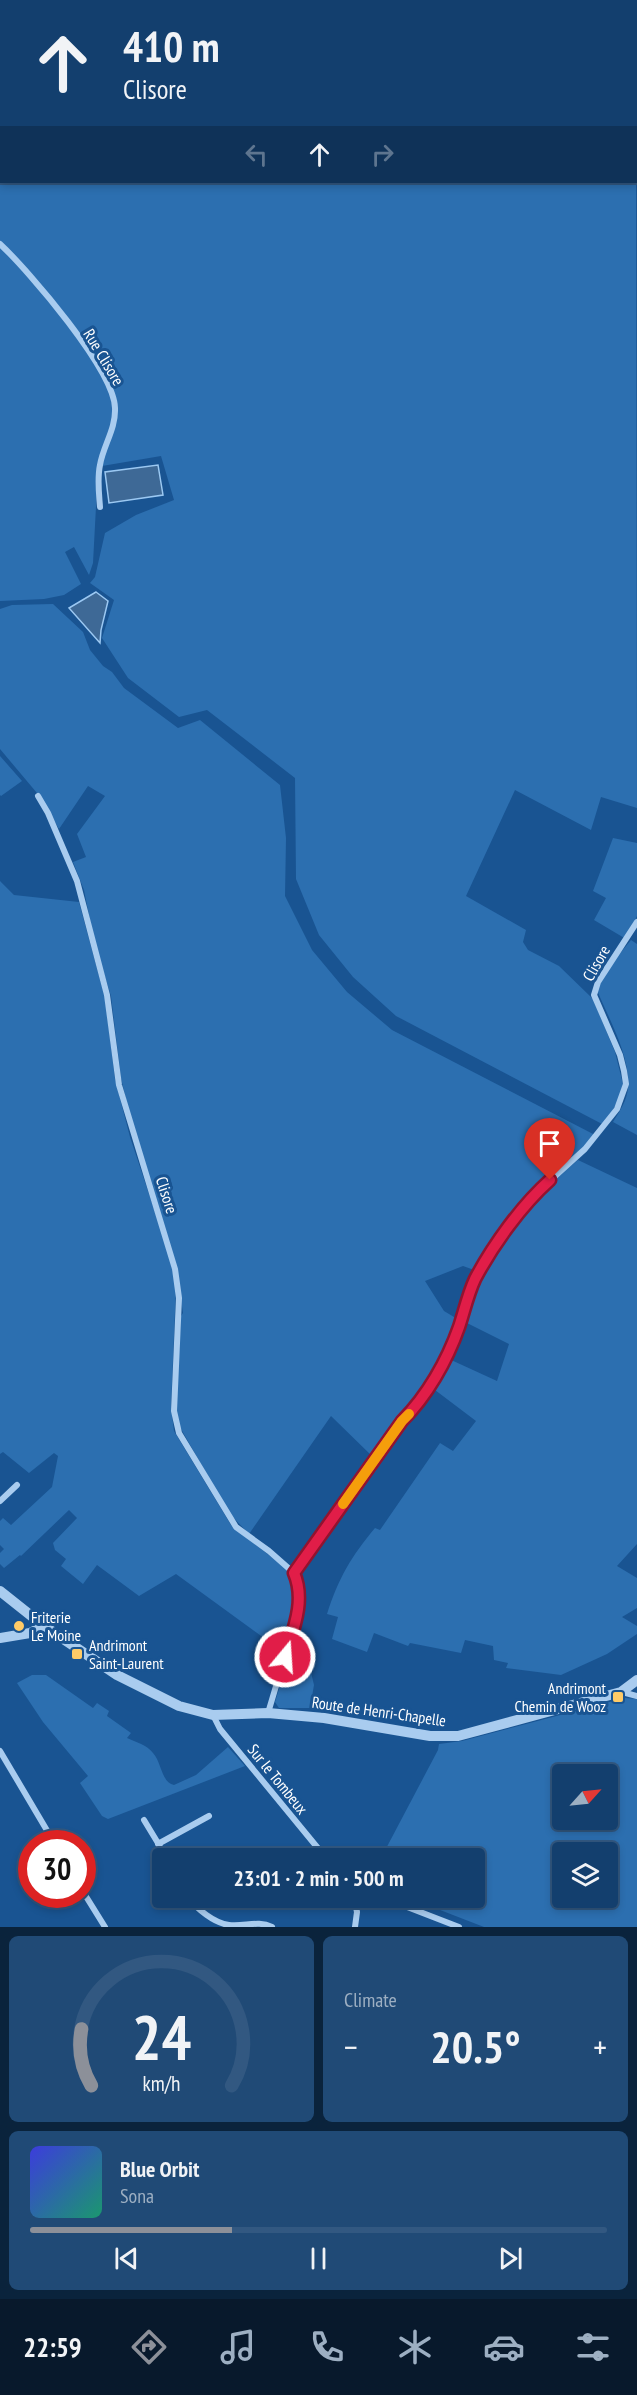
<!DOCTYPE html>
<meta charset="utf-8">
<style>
:root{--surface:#133f6e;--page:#204a76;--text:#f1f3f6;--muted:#9dafc2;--line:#325881;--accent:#8c9099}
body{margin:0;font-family:"PT Sans Narrow",sans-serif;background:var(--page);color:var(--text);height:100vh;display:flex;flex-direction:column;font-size:22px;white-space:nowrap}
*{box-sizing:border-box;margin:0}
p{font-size:20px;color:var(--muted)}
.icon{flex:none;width:33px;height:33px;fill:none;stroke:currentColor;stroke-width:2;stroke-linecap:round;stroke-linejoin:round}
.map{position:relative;height:1927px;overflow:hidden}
.panel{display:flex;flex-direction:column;gap:9px;padding:9px;background:#0a233c;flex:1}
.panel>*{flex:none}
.banner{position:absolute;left:0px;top:0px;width:638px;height:183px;box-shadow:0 3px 9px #0003,0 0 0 2px var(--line);background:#133f6e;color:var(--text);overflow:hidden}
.needle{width:39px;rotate:63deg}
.tools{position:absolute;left:552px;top:1764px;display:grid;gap:12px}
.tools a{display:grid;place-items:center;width:66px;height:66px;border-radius:6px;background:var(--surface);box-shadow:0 3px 9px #0003,0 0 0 2px var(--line);font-size:30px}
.speed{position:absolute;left:18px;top:1830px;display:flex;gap:12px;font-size:30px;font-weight:700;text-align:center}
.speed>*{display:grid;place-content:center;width:78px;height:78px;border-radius:50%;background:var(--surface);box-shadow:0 3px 9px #0003,0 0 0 2px var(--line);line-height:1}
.speed .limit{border:9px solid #d22;background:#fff;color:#111}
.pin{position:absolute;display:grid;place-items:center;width:51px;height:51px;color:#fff;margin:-62px -26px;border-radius:50% 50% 50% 0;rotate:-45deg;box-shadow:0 0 6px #0007}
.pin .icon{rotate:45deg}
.me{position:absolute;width:66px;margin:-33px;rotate:18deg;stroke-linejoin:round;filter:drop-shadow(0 0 4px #0008)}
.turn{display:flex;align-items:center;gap:21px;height:126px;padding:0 24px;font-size:27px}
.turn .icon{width:78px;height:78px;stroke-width:2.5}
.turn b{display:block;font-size:42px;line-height:51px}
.lanes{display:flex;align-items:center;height:57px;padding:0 24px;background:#0003;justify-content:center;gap:30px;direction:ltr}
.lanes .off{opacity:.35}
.big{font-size:45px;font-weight:600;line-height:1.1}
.panel .card{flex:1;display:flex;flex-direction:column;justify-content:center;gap:9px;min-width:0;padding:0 21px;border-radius:9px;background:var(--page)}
.panel .dial{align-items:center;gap:0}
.dial svg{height:156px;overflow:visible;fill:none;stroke:var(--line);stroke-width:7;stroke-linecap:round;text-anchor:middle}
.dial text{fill:var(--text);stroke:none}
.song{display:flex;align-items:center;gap:18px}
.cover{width:72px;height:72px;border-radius:9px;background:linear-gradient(135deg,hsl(240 70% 55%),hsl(160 70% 35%))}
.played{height:6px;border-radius:3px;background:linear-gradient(90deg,var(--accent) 35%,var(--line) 35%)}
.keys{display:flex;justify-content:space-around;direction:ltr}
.heat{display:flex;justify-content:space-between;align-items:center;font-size:33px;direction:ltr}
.panel .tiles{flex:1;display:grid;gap:9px;grid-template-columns:1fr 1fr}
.card:last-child{grid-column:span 2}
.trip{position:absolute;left:152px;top:1848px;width:333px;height:60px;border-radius:6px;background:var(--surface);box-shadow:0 3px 9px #0003,0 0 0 2px var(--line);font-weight:600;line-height:60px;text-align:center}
.menu{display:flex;height:96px;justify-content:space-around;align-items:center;background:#08192c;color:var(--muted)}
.menu .icon{width:42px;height:42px}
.menu .current{color:var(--accent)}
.menu b{font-size:27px;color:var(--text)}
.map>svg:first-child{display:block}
</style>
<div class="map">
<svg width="637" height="1927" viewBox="0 0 637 1927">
<rect width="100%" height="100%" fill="#195492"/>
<path fill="#2c6fb0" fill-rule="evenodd" d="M 25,0 L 637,0 L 637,17 L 636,19 L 636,2 Z
M 636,99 L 637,808 L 601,797 L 591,830 L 515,790 L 466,896 L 526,930 L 523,942 L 528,950 L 559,966 L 593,999 L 615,1052 L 623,1084 L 618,1101 L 604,1125 L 396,1016 L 353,977 L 319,935 L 296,879 L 295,778 L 207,710 L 179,717 L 128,678 L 102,638 L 114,600 L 90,583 L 95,577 L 105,533 L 136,515 L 174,500 L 161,456 L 102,466 L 98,469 L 93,563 L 89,575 L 74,547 L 65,552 L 81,584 L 64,595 L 44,599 L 0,601 L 0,165 L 1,163 L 2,182 L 636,182 Z
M 53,604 L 83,632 L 90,650 L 103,666 L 112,672 L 124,688 L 178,728 L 200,720 L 280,785 L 286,838 L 285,896 L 312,950 L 347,992 L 392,1030 L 595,1135 L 582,1150 L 527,1199 L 477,1271 L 463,1266 L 425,1281 L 444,1311 L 459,1320 L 428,1385 L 392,1429 L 373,1457 L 331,1416 L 249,1534 L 229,1513 L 177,1422 L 177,1389 L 181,1316 L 183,1313 L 175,1261 L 134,1133 L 121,1078 L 111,996 L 95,945 L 84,890 L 73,862 L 86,857 L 77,834 L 105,796 L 88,786 L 59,829 L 42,799 L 0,749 L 0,609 L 12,605 Z
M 0,756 L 22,781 L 1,796 L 0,795 Z
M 613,838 L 637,843 L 637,916 L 626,939 L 594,920 L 606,898 L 593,891 Z
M 0,881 L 14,895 L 79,902 L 105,998 L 115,1079 L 130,1137 L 169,1254 L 176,1288 L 171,1407 L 174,1431 L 231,1525 L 289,1571 C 305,1596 293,1626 283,1652 L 176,1574 L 139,1596 L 97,1565 L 83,1584 L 61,1566 L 66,1559 L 55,1550 L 53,1543 L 77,1518 L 69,1510 L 21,1556 L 20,1555 L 4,1568 L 0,1564 L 0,1553 L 4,1549 L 0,1545 L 0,1521 L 3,1518 L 11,1525 L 52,1487 L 58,1456 L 54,1453 L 29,1473 L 3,1452 L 0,1454 Z
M 631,940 L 637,944 L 637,1135 L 613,1122 C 620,1111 627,1100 628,1088 C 630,1054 609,1020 597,990 L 607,969 Z
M 578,1160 L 637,1188 L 637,1544 L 617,1566 L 637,1578 L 637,1608 L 622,1617 L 637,1626 L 637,1634 L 607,1654 L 561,1675 L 506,1668 L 508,1663 L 494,1660 L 493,1646 L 465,1640 L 461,1653 L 410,1643 L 408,1646 L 374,1633 L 367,1652 L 332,1639 L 338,1617 L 327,1614 C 339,1577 351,1557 375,1528 L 380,1530 L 440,1443 L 453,1451 L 476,1421 L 435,1390 L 449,1359 L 497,1381 L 509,1344 L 463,1321 L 477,1281 L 492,1254 L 547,1184 Z
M 308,1660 L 314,1685 L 310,1708 L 279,1708 L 275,1702 L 286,1666 L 293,1661 Z
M 32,1675 L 46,1675 L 93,1708 L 97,1703 L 109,1711 L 107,1716 L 131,1733 L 127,1738 C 136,1742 147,1745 153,1753 C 162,1763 161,1782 174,1785 L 196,1775 L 228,1747 L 245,1766 L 108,1819 L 102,1816 L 80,1783 L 88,1776 L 43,1722 L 17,1683 Z
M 625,1698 L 637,1699 L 637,1927 L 484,1927 L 409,1898 L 474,1898 L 474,1858 L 381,1858 L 438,1750 L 439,1744 L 462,1741 ZM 562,1774 L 608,1774 L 608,1820 L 562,1820 ZM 562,1852 L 608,1852 L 608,1898 L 562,1898 Z"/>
<path fill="#3e6996" stroke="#9bc8f2" stroke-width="1.5" d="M 158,465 L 163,495 L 109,503 L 105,472 Z
M 96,592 L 108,601 L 101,630 L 100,643 L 69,608 Z"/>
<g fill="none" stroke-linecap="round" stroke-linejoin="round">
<path stroke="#a9ccef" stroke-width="6" d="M 0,244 C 29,271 114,370 115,408 C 116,429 103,446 100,465 C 97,479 99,493 100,507
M 38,796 L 48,813 L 77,881 L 107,995 L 119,1085 L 175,1269 L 179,1298 L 174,1411 L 179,1433 L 236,1527 L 269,1551 L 294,1573 L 298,1581 L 298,1612 L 268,1713
M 0,1501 L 17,1485
M 294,1573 L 401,1421 L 416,1407 L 435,1378 L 458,1331 L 475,1280 L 510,1226 L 533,1196 L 585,1149 L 617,1109 L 626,1084 L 624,1071 L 620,1055 L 594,995 L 598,982 L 637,922
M 622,1692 L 637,1696
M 213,1715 L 220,1729 L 326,1858
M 0,1751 L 55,1844
M 144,1820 L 167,1858
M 158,1844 L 209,1816
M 82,1890 L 105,1927
M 189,1898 C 197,1909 214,1923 229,1925 C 244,1927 258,1920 272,1927
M 354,1898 L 357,1912 L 355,1927
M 384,1898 L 459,1927"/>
<path stroke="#a9ccef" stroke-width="10" d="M 0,1591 L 44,1626 L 117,1675 L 179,1706 L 213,1715 L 268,1713 L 324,1718 L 430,1736 L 458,1736 L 621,1692 L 637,1680
M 0,1638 L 30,1633 L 44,1626"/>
</g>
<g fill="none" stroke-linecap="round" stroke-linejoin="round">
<g stroke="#92132f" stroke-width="15">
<path id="route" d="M 285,1657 C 293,1630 306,1601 294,1573 L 402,1421 C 427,1396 447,1361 459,1327 C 464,1312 468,1294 475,1279 C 493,1245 521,1206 550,1180"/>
</g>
<use href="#route" stroke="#e11d48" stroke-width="10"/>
<path stroke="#f59e0b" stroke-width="10" d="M 343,1504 L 402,1421 L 409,1414"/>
</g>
<g fill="#ffcb67" stroke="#195492" stroke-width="2">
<circle cx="19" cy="1626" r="6"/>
<rect x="71" y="1648" width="12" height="12" rx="3"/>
<rect x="612" y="1691" width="12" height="12" rx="3"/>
</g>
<g text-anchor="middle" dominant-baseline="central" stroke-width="6" stroke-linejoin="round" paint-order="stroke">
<g font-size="16" fill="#fff" stroke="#195492">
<text transform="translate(104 357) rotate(59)">Rue Clisore</text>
<text transform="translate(596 963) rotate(-60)">Clisore</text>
<text transform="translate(167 1195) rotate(72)">Clisore</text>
<text transform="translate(379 1711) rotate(8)">Route de Henri-Chapelle</text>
<text transform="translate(278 1779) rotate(51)">Sur le Tombeux</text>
</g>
<g font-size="16" fill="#fff" stroke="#195492" text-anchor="start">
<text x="31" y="1617">Friterie<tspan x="31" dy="18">Le Moine</tspan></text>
<text x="89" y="1645">Andrimont<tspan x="89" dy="18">Saint-Laurent</tspan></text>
<text x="606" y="1688" text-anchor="end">Andrimont<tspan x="606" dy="18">Chemin de Wooz</tspan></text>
</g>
</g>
</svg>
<div class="tools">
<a><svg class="needle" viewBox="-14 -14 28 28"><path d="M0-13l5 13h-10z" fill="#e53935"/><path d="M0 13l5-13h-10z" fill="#9dafc2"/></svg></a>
<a><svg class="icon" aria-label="layers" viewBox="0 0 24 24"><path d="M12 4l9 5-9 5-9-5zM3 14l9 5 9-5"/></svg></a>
</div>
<div class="speed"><div class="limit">30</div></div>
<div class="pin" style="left:550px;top:1180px;background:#d93025"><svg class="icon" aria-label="arrive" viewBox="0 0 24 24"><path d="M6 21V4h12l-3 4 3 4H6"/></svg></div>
<svg class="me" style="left:285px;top:1657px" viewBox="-20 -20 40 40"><circle r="17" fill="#e11d48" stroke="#fff" stroke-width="3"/><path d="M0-11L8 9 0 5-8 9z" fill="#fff"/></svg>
<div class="trip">23:01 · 2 min · 500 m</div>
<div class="banner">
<div class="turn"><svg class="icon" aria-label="ahead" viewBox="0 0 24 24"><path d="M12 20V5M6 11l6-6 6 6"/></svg><div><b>410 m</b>Clisore</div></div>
<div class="lanes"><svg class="icon off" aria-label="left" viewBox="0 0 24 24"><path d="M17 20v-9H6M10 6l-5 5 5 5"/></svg><svg class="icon" aria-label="ahead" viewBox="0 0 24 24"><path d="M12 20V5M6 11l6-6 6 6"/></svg><svg class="icon off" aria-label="right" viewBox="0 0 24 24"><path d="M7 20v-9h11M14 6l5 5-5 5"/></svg></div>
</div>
</div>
<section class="panel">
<div class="tiles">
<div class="card dial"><svg viewBox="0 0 100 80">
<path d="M14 69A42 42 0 1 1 86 69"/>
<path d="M14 69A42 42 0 0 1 9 40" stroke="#8c9099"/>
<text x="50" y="56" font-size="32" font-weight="700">24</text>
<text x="50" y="72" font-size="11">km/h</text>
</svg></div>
<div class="card"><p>Climate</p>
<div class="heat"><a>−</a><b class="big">20.5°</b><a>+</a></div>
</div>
<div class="card">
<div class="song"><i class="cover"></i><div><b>Blue Orbit</b><p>Sona</p></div></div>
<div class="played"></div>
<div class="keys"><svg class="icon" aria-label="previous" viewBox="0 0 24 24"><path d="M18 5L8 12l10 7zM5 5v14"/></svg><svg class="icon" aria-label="pause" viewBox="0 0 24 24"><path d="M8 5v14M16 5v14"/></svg><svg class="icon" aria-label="next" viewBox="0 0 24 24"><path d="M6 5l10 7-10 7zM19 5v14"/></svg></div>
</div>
</div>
</section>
<nav class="menu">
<b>22:59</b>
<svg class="icon current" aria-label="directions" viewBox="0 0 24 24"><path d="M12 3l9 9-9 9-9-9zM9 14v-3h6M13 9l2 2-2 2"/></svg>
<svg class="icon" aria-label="music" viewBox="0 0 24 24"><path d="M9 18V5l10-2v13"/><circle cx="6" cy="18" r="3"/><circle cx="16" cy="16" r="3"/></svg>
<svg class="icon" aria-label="phone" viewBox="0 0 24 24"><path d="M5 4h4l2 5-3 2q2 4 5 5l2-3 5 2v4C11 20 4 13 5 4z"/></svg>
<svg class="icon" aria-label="climate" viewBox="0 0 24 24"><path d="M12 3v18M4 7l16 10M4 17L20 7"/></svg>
<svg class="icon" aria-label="car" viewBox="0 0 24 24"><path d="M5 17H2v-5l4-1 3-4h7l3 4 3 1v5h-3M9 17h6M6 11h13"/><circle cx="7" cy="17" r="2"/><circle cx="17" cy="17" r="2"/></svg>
<svg class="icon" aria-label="filters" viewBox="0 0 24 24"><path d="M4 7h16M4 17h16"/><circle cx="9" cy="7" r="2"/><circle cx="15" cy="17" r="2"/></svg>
</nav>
